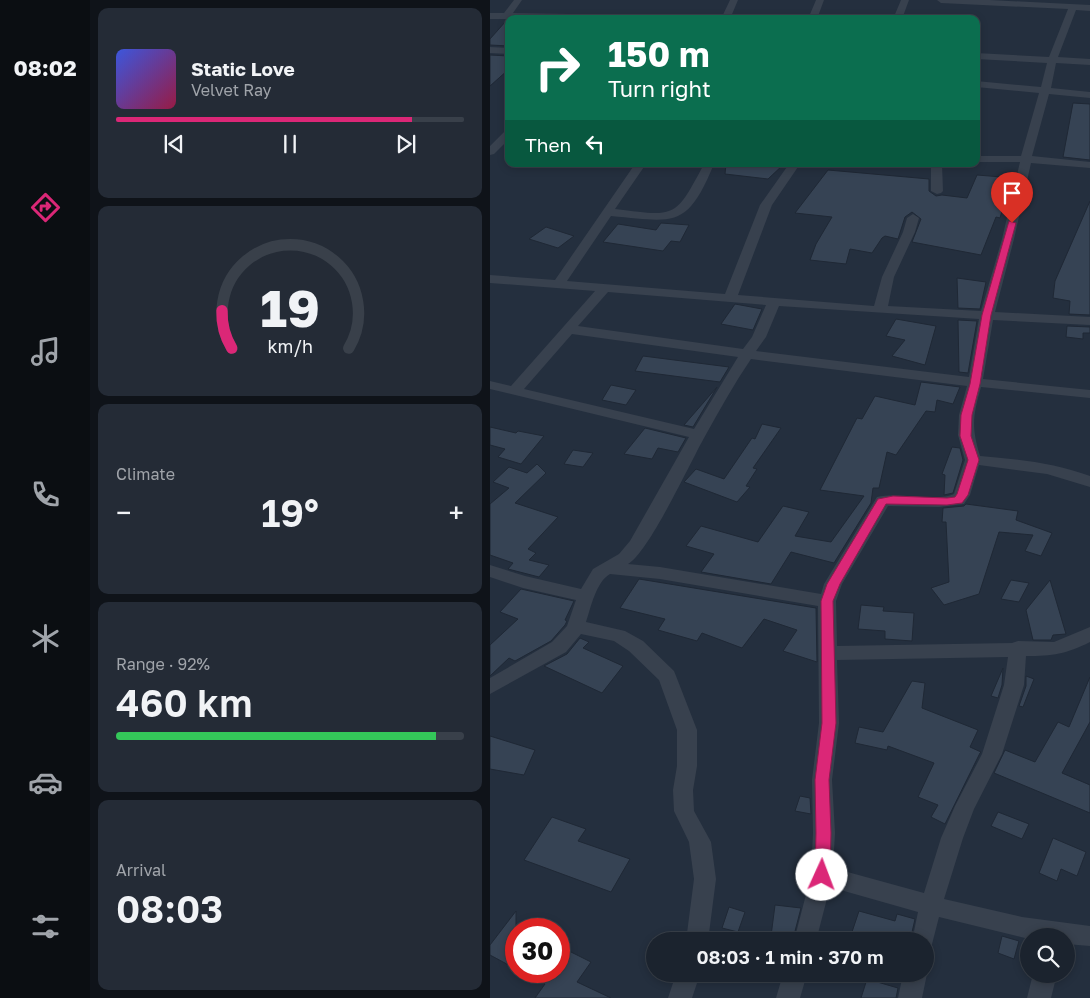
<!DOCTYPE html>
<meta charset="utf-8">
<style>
:root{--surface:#1b232e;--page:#242b36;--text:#f1f3f6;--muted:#a0a4aa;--line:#39404a;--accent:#db2777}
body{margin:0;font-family:"Golos Text",sans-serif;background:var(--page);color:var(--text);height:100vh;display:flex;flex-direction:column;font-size:19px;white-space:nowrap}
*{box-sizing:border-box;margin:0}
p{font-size:16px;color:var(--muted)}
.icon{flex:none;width:28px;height:28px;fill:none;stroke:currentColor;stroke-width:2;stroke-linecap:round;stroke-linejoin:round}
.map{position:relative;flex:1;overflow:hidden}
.panel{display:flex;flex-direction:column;gap:8px;padding:8px;background:#0f1319;width:400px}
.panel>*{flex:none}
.top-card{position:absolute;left:15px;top:15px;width:475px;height:152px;border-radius:10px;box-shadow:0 2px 8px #0003,0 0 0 1px var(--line);background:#0b6e4f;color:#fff;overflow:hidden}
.fabs{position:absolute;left:530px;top:928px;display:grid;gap:10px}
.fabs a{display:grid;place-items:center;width:55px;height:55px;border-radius:50%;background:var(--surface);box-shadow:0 2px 8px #0003,0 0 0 1px var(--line);font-size:25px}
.speed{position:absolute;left:15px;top:918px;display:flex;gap:10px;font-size:25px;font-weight:700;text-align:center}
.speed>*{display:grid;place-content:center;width:65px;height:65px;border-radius:50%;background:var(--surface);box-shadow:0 2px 8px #0003,0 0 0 1px var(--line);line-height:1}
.speed .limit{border:8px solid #d22;background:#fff;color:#111}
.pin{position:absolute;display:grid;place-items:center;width:42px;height:42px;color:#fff;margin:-51px -21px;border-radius:50% 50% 50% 0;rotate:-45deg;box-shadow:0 0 5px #0007}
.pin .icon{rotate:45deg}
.me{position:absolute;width:55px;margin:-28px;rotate:2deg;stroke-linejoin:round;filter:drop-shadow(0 0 4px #0008)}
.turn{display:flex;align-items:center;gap:18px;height:105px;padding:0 20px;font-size:22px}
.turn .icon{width:65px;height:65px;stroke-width:2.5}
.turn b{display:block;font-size:35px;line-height:42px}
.then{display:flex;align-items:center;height:48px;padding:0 20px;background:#0003;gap:10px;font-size:19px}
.big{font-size:38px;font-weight:600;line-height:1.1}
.panel .widget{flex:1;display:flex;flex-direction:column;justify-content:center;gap:8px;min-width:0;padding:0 18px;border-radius:10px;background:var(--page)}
.panel .dial{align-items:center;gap:0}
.dial svg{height:130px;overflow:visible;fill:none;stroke:var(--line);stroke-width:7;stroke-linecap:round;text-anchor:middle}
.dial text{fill:var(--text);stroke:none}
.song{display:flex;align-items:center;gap:15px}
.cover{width:60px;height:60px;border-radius:8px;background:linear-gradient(135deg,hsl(230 70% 55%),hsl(340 70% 35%))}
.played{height:5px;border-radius:2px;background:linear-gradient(90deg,var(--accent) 85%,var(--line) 85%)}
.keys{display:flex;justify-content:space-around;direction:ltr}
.heat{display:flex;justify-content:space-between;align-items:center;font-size:28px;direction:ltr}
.charge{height:8px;border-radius:4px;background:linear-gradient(90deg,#34c759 92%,var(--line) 0)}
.trip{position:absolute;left:156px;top:932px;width:288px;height:50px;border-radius:25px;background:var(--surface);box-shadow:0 2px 8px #0003,0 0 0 1px var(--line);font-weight:600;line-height:50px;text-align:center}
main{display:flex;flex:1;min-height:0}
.dock{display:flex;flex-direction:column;width:90px;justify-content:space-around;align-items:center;background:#0b0e12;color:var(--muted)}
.dock .icon{width:35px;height:35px}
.dock .active{color:var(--accent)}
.dock b{font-size:22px;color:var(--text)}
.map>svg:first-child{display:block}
</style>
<main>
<nav class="dock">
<b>08:02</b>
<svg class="icon active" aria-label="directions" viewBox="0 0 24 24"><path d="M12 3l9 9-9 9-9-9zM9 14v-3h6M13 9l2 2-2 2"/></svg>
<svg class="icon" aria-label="music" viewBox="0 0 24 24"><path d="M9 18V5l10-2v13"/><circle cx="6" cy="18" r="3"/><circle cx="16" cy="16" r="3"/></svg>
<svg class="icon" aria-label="phone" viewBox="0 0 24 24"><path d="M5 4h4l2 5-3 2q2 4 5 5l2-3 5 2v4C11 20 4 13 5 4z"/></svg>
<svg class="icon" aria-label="climate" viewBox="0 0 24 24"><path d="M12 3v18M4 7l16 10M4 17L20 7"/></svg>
<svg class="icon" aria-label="car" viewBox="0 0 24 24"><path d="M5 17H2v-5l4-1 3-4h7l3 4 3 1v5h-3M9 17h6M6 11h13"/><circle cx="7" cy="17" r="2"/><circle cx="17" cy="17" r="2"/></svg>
<svg class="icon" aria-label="filters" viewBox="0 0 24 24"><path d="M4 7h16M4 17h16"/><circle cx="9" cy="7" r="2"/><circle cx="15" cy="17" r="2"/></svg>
</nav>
<section class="panel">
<div class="widget">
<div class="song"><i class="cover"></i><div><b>Static Love</b><p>Velvet Ray</p></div></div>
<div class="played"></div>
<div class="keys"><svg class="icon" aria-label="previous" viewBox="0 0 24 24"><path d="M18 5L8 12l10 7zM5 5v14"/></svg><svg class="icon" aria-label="pause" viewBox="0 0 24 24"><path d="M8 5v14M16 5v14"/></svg><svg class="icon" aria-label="next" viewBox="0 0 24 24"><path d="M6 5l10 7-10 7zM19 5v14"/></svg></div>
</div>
<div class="widget dial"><svg viewBox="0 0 100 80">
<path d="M14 69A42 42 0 1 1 86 69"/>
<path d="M14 69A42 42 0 0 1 8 46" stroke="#db2777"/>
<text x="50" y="56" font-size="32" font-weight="700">19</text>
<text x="50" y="72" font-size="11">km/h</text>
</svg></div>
<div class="widget"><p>Climate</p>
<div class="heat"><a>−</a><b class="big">19°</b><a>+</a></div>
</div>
<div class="widget"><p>Range · 92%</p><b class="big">460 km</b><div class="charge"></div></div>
<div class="widget"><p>Arrival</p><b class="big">08:03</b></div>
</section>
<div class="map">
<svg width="600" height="998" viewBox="0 0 600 998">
<rect width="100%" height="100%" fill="#242f3e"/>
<path fill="#364354" stroke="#1f2835" d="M 16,21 L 19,21 L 19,46 L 0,45 L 0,39 Z
M 0,55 L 19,56 L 19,69 L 0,86 Z
M 583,103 L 600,104 L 600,160 L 573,157 Z
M 236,164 L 294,164 L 278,179 L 235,174 Z
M 338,170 L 439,179 L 439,191 L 446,196 L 452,195 L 477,198 L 487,175 L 524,178 L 518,207 L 515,211 L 512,211 L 510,218 L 506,217 L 491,255 L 422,242 L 431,219 L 422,212 L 415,217 L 408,239 L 395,236 L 392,238 L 382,253 L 360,249 L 356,264 L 320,260 L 326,244 L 342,217 L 305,213 Z
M 600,201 L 600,315 L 579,314 L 580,301 L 563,298 L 565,281 Z
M 171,223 L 199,225 L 190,242 L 181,241 L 173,251 L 113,242 L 128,224 L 166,230 Z
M 56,227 L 84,236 L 68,248 L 39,239 Z
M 467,278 L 496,282 L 490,309 L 468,308 Z
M 245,304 L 272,309 L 263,330 L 231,324 Z
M 406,319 L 446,326 L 435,365 L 402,356 L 415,340 L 396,336 Z
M 468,320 L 487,321 L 478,373 L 469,372 Z
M 577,326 L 600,327 L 600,333 L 593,333 L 593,339 L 576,337 Z
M 153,356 L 239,367 L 230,382 L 145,371 Z
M 431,382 L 470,387 L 463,404 L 447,400 L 445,412 L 436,411 L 406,455 L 397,452 L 389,488 L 383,488 L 381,503 L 344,563 L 301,552 L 281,584 L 211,572 L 224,554 L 196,546 L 211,526 L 268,542 L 293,506 L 319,512 L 305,536 L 341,542 L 374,496 L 330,490 L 367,418 L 372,419 L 385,396 L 425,405 Z
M 121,385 L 146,390 L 136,405 L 112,400 Z
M 227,387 L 203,427 L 194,425 Z
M 272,424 L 291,428 L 263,468 L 267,469 L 256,486 L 260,487 L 247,502 L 194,482 L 206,469 L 234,479 L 262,438 L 265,439 Z
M 0,427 L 26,433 L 28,431 L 54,436 L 31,464 L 8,457 L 15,449 L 0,445 Z
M 155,428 L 196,438 L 188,452 L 168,448 L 162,459 L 134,454 Z
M 462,447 L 470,448 L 473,460 L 463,493 L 454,495 L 455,475 L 452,474 Z
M 83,450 L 103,453 L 93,467 L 74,464 Z
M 47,464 L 56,473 L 25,503 L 68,517 L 38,549 L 46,553 L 39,560 L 59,565 L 49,577 L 18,569 L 23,563 L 0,555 L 0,504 L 19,488 L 3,482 L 19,467 L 37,473 Z
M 476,504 L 528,511 L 526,520 L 562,533 L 551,556 L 535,551 L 543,535 L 509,532 L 489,594 L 454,605 L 441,588 L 459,582 L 456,522 L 452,522 L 453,508 L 474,506 Z
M 149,579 L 326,608 L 327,662 L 293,651 L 307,630 L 274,619 L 252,648 L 212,633 L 207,641 L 168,630 L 175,619 L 130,608 Z
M 521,580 L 539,583 L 529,602 L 511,599 Z
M 560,580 L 576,634 L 563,635 L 561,640 L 543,640 L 536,610 Z
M 31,589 L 84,601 L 75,620 L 77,621 L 75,625 L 61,641 L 25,661 L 19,658 L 0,676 L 0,645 L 28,619 L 10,612 Z
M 371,605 L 394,607 L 393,611 L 424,613 L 422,641 L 395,639 L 395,631 L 368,629 Z
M 90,638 L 99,642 L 93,648 L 133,666 L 112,693 L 54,666 L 77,654 Z
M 513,668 L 512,685 L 508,698 L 501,696 Z
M 536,676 L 544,679 L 533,707 L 529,706 L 536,686 Z
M 600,677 L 600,722 L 572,773 L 600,785 L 600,813 L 504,773 L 515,750 L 545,762 L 568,722 L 579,727 Z
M 422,681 L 435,683 L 432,708 L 488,730 L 480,747 L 491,752 L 490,753 L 455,824 L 441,817 L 448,805 L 428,797 L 444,763 L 398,746 L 397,750 L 365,743 L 369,727 L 393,732 Z
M 0,736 L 45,750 L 34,775 L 0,769 Z
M 310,796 L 320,798 L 321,814 L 305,811 Z
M 508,812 L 539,824 L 532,839 L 501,826 Z
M 62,817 L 96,829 L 88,841 L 140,859 L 121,892 L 34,860 Z
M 563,838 L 596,852 L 587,876 L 571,869 L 567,881 L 549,873 Z
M 285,905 L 311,908 L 303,939 L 281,936 Z
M 239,907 L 255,912 L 248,932 L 232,928 Z
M 26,911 L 26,969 L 0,955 L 0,945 Z
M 369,911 L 405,921 L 407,914 L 425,919 L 420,941 L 359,941 Z
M 512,936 L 529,941 L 524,959 L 508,953 Z
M 69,946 L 101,962 L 87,982 L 121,998 L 45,998 L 55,984 L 31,971 L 69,971 Z
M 377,979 L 408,988 L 406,998 L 371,998 Z"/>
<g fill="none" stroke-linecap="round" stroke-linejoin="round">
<path fill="#38414e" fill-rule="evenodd" d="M 24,0 L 32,0 L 23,13 L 193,16 L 197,19 L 0,19 L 0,13 L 14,13 Z
M 240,0 L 248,0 L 240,19 L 231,19 Z
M 326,0 L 334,0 L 327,19 L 318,19 Z
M 411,0 L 419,0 L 412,19 L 403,19 Z
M 447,0 L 500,0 L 600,5 L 600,11 L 586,10 L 568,57 L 600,59 L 600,65 L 566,63 L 561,88 L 600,92 L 600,98 L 559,94 L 542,156 L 600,162 L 600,168 L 541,163 L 524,239 L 505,312 L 600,317 L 600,325 L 503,320 L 493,379 L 600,390 L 600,398 L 491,387 C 483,416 481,426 490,456 C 527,459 565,463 600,476 L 600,487 L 557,474 L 489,465 L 480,495 L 474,504 L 449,507 L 398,506 L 352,584 L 346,601 L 347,646 L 522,643 L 528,641 L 564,642 L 600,627 L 600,642 C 576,654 563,656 536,656 L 534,685 L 512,754 L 484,809 L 473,838 L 454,899 L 532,917 L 600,926 L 600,946 L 576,944 L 576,936 L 539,936 L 539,939 L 449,917 L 441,948 L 435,951 L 435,941 L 422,941 L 428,912 L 340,887 L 326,941 L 304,941 L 321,875 L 323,833 L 322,780 L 329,723 L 328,606 L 170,579 L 120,574 C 106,582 101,607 96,622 L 135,631 L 153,641 L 184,671 L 186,676 L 207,730 L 207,766 L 203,790 L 204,811 L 221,842 L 226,879 L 218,941 L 196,941 L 204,879 L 199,842 L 184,811 L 183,790 L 187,766 L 187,730 L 169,680 L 139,651 L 124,641 L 91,634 L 76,652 L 0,694 L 0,678 L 62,642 L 77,626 L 86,600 L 33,588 L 0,577 L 0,565 L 35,576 L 91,589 L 103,569 L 129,554 L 140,541 L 199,437 L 0,389 L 0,381 L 21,386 L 105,291 L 0,283 L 0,275 L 65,280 L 145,164 L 156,164 L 125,209 C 187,217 185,218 214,164 L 224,164 C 197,229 185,222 121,216 L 77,281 L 235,294 L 270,205 L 299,164 L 310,164 L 282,205 L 248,295 L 384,306 L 392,277 L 413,232 L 417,218 L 423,214 L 429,218 L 425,232 L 404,277 L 398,306 L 491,311 L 512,239 L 530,162 L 486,162 L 486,156 L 531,156 L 549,93 L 486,87 L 486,81 L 551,87 L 557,63 L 486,59 L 486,53 L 559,57 L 578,9 L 451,3 ZM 118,292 L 276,305 L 262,337 L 253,349 L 88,326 ZM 289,306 L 489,319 L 479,377 L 266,351 L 276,337 ZM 82,334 L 248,357 L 204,429 L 34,389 ZM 261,359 L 477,386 L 469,415 L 468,435 L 475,460 L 464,494 C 449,502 409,492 387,497 L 334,584 L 331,594 L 170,567 L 138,564 C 159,552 200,463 214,438 C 229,411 244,384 261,359 ZM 518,657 L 514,685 L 492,754 L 465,806 L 451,838 L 434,893 L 343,868 L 345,833 L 342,780 L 349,723 L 347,660 Z
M 0,47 L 19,48 L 19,54 L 0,53 Z
M 19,130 L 19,139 L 4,154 L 0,155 L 0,146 L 15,131 Z
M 441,164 L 452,164 L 453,191 L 451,193 L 447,194 L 441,191 Z
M 435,970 L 437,974 L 432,998 L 408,998 L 413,974 L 435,974 Z
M 186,974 L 210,974 L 202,998 L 178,998 Z
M 293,974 L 317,974 L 310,998 L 286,998 Z
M 543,974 L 567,974 L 561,998 L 537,998 Z"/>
</g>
<path fill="#db2777" stroke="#8e194d" d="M 519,221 L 526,223 L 501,315 L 490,384 L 482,415 L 481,436 L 489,460 L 478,495 L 472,503 L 457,505 L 396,504 L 350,584 L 343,601 L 346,723 L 339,780 L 341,833 L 340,875 L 338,880 L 332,882 L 327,880 L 325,875 L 326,833 L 325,780 L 332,723 L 331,601 L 337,584 L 388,499 L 403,496 L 457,498 L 465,497 L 467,494 L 478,460 L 470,436 L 471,415 L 480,384 L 492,315 Z"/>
</svg>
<div class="fabs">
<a><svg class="icon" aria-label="search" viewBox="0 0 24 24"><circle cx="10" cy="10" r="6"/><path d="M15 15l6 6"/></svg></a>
</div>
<div class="speed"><div class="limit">30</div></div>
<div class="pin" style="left:522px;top:223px;background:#d93025"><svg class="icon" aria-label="arrive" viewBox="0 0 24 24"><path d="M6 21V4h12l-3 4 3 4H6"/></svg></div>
<svg class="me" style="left:332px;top:875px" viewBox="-20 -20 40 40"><circle r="19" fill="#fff"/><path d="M0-13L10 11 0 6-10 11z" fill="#db2777"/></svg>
<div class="trip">08:03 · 1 min · 370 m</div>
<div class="top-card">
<div class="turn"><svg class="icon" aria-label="right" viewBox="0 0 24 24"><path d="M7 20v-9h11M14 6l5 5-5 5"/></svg><div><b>150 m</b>Turn right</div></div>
<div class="then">Then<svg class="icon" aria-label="left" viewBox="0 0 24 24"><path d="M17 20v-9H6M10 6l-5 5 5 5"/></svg></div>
</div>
</div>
</main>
